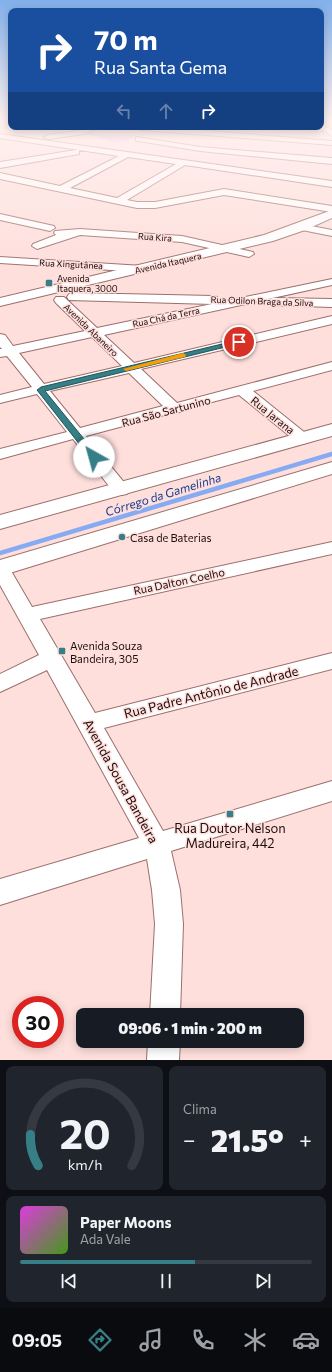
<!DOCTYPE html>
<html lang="pt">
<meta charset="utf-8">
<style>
:root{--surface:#171b24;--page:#20242c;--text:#f1f3f6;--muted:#9ea1a6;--line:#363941;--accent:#377f86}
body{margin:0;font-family:Commissioner,sans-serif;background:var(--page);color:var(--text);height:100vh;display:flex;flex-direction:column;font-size:15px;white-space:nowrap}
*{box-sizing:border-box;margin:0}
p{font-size:13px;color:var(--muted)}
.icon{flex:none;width:22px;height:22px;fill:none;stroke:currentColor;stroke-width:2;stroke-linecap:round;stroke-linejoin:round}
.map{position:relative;height:1060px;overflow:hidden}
.sheet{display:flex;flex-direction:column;gap:6px;padding:6px;background:#0d0f14;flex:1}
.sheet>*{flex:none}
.top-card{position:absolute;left:8px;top:8px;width:316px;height:122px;border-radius:8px;box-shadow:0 2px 10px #0003;background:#1a4fa0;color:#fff;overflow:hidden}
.speed{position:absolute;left:12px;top:996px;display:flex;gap:8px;font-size:20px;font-weight:700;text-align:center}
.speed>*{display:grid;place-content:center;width:52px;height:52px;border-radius:50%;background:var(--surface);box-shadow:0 2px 10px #0003;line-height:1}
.speed .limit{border:6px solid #d22;background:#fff;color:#111}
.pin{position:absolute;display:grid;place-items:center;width:34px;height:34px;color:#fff;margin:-17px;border:2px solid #fff;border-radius:50%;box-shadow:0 1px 4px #0007}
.me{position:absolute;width:44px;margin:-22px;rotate:322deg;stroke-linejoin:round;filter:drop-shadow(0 0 3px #0008)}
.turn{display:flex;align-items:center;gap:14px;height:84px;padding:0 20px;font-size:18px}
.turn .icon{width:52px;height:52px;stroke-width:2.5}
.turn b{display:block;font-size:28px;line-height:34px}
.lanes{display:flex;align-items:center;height:38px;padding:0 20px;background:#0003;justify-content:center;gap:20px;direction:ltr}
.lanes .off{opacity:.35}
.big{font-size:30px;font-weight:800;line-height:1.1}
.sheet .widget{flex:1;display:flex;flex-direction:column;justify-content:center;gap:6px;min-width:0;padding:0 14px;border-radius:8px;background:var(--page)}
.sheet .dial{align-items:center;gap:0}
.dial svg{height:104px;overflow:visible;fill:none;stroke:var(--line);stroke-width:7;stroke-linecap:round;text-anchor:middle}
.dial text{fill:var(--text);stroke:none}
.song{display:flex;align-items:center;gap:12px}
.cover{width:48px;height:48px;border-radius:6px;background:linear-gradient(135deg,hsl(300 70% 55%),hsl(100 70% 35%))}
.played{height:4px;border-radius:2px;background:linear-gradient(90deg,var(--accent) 60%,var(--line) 60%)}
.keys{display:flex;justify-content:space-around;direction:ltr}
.heat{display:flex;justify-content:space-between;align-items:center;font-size:22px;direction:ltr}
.sheet .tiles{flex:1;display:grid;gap:6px;grid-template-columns:1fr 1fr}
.widget:last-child{grid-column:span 2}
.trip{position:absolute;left:76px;top:1008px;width:228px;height:40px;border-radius:8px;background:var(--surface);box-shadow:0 2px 10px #0003;font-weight:800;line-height:40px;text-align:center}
.tab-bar{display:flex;height:64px;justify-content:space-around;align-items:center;background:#090b0e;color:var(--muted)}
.tab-bar .icon{width:28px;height:28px}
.tab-bar .active{color:var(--accent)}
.tab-bar b{font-size:18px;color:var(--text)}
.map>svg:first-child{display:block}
</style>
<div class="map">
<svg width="332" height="1060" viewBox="0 0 332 1060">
<rect width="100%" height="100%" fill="#fedfdc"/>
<path fill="#e9aeef" d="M 87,132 L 105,135 L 135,135 C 124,150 98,137 84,133 Z"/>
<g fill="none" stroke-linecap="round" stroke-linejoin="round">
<path stroke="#87abf3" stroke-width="4.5" d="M 0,553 L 332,454"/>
<g stroke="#9c6f6c" stroke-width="2">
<path id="minor" d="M 321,124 L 332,130 L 332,136 L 318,128 L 321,127 Z
M 90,127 L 101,127 L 84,134 L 48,139 L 44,137 L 48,135 L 83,130 Z
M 140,127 L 159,127 L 332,141 L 332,145 L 143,130 L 140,130 Z
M 0,134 L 332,181 L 332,187 L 185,165 L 127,200 L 137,202 L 155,202 L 224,189 L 332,206 L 332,212 L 224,195 L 155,208 L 137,208 L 0,179 L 0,173 L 60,186 L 119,156 L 0,138 ZM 128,157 L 176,164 L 117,198 L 70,188 Z
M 136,137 L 200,147 L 332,158 L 332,164 L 200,151 L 139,141 L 136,141 Z
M 76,150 L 79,150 L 79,154 L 0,168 L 0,162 Z
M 0,214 L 54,226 L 55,228 L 50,231 L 0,220 Z
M 301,224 L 332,230 L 332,236 L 297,229 L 296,227 Z
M 80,229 L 182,236 L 253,252 L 254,254 L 249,257 L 182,242 L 80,235 L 37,249 L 32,246 L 33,244 L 56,235 L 54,233 L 55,231 Z
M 0,257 L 143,266 L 149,269 L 143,272 L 0,263 Z
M 332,279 L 332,285 L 104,335 L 134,363 L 332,316 L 332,324 L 141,369 L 177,403 L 332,362 L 332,370 L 253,391 L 309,436 L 311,439 L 309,442 L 303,444 L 297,442 L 239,395 L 181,410 L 180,412 L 172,413 L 86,436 L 127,486 L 129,490 L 127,494 L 121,495 L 115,494 L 73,439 L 0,459 L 0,449 L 67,432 L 37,394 L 0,403 L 0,395 L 32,387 L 7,356 L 0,357 L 0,349 L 2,349 L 0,347 L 0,334 L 5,335 L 13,346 L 85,331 L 56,303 L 54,300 L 56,297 L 64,297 L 97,328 ZM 92,337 L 122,366 L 44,384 L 19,353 ZM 129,373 L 163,406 L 80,428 L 50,391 Z
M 73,293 L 213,296 L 217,297 L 219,300 L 217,303 L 213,304 L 69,300 L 67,297 L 69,294 Z
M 273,298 L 332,299 L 332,307 L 269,305 L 267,302 L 269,299 Z
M 332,542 L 332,554 L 40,619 L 95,713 L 332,653 L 332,669 L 104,728 L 163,831 L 332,781 L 332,801 L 171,851 L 180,890 L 183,924 L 180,1015 L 150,1015 L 155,924 L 152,890 L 147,859 L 0,905 L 0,879 L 139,838 L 47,670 L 0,692 L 0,674 L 39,655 L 0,585 L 0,562 L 7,564 L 32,607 Z
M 148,1041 L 180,1041 L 179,1060 L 147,1060 Z"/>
</g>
<g stroke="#9c6f6c" stroke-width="2">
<path id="major" d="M 332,210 L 332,218 L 305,230 L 273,241 L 0,306 L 0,298 L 264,235 Z
M 332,424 L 332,436 L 0,529 L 0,515 Z
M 332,462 L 332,474 L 0,576 L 0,560 Z"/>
</g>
<use href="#minor" fill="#fff" fill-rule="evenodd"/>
<use href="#major" fill="#fff" fill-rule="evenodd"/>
</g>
<linearGradient id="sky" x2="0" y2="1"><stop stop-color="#81b0ec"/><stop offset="0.45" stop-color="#fff1ef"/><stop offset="1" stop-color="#fff1ef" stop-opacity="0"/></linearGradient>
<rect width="332" height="269" fill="url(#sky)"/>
<path fill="#377f86" stroke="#245357" d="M 239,340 L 243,342 L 242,343 L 45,391 L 97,455 L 98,457 L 94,459 L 91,459 L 37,390 L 41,387 Z"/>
<path fill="#f59e0b" d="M 183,353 L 186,355 L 185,357 L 126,371 L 123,369 Z"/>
<g fill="#377f86" stroke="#fedfdc" stroke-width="1.5">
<rect x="45" y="279" width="8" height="8" rx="2"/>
<circle cx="122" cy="537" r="4"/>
<rect x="58" y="647" width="8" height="8" rx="2"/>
<rect x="226" y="810" width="8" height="8" rx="2"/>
</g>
<g text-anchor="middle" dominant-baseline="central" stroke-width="3" stroke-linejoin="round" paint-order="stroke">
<g font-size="9" fill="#1e0d0d" stroke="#fedfdc">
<text transform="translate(155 237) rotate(4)">Rua Kira</text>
<text transform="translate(168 263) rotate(-13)">Avenida Itaquera</text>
<text transform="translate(71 264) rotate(3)">Rua Xingutânea</text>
<text transform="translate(262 301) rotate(2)">Rua Odilon Braga da Silva</text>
<text transform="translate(166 317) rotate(-12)">Rua Chá da Terra</text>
<text transform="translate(91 330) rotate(44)">Avenida Abaneiro</text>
</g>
<g font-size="9" fill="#1e0d0d" stroke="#fedfdc" text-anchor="start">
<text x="57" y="278">Avenida<tspan x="57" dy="10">Itaquera, 3000</tspan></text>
</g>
<g font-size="11" fill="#1e0d0d" stroke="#fedfdc">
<text transform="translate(166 411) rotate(-15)">Rua São Sartunino</text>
<text transform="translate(273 415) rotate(39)">Rua Jarana</text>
<text transform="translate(179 581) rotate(-12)">Rua Dalton Coelho</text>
</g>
<g font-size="11" fill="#1e0d0d" stroke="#fedfdc" text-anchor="start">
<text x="130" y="537">Casa de Baterias</text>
<text x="70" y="645">Avenida Souza<tspan x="70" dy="13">Bandeira, 305</tspan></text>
</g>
<g font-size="12" font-style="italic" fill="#1a3d8f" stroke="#fedfdc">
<text transform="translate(163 494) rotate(-17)">Córrego da Gamelinha</text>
</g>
<g font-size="13" fill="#1e0d0d" stroke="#fedfdc">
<text transform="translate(211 692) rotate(-14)">Rua Padre Antônio de Andrade</text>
<text transform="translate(121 781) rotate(61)">Avenida Sousa Bandeira</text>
</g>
<g font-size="13" fill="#1e0d0d" stroke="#fedfdc">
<text x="230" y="828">Rua Doutor Nelson<tspan x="230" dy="15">Madureira, 442</tspan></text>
</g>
</g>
</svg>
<div class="speed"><div class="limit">30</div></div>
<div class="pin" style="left:239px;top:342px;background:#d93025"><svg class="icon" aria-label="arrive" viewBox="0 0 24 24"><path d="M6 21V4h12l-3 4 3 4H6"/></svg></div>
<svg class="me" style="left:94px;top:457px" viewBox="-20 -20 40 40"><circle r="19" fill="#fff"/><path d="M0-13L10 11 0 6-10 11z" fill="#377f86"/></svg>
<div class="trip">09:06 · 1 min · 200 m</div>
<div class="top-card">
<div class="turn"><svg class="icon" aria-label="right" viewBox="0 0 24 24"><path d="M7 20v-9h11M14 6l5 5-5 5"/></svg><div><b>70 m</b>Rua Santa Gema</div></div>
<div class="lanes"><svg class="icon off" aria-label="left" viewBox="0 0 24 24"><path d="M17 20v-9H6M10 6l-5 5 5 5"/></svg><svg class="icon off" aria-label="ahead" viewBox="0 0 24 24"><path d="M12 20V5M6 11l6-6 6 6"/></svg><svg class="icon" aria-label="right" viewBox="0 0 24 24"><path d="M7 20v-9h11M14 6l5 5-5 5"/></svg></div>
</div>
</div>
<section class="sheet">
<div class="tiles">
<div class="widget dial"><svg viewBox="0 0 100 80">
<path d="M14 69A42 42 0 1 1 86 69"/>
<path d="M14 69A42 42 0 0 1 8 45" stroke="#377f86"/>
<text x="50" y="56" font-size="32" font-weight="700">20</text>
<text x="50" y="72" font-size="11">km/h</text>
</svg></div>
<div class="widget"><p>Clima</p>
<div class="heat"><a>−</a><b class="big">21.5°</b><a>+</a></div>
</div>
<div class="widget">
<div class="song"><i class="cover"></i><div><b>Paper Moons</b><p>Ada Vale</p></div></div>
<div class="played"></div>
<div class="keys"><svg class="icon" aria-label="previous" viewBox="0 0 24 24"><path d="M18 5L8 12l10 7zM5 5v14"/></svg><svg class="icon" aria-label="pause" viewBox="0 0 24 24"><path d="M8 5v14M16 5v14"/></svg><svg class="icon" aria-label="next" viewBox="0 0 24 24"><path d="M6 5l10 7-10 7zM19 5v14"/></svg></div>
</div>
</div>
</section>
<nav class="tab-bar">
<b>09:05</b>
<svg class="icon active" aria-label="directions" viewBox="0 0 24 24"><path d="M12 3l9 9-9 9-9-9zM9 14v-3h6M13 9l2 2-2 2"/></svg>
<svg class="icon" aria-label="music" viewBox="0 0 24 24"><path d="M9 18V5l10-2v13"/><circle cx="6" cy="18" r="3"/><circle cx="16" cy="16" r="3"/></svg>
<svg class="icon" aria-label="phone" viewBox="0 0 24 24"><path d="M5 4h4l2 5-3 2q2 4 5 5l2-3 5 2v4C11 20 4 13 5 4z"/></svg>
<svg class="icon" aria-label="climate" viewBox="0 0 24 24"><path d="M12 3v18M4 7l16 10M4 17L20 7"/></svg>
<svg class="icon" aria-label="car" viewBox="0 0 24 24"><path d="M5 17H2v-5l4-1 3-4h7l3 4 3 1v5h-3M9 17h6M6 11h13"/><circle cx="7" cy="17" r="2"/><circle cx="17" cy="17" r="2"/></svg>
</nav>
